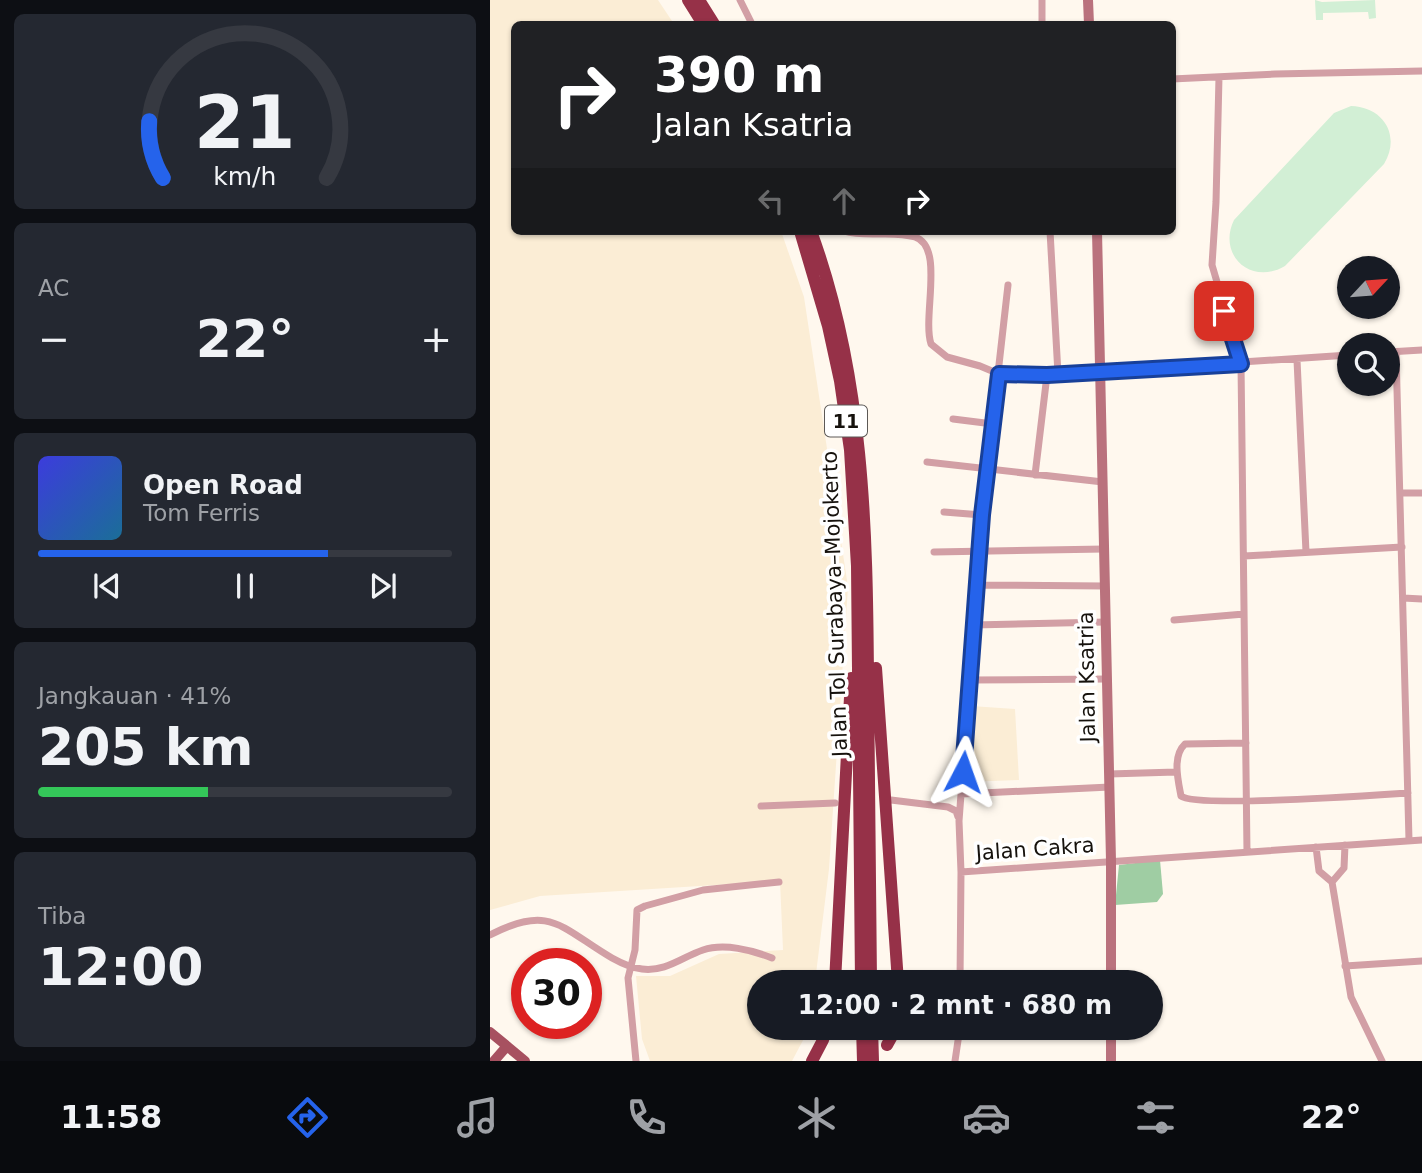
<!DOCTYPE html>
<html lang="id">
<meta charset="utf-8">
<style>
:root{--surface:#171b24;--page:#242831;--text:#f1f3f6;--muted:#9ea1a6;--line:#363941;--accent:#2563eb}
body{margin:0;font-family:"DejaVu Sans",sans-serif;background:var(--page);color:var(--text);height:100vh;display:flex;flex-direction:column;font-size:26px;white-space:nowrap}
*{box-sizing:border-box;margin:0}
p{font-size:23px;color:var(--muted)}
.icon{flex:none;width:38px;height:38px;fill:none;stroke:currentColor;stroke-width:2;stroke-linecap:round;stroke-linejoin:round}
.map{position:relative;flex:1;overflow:hidden}
.sheet{display:flex;flex-direction:column;gap:14px;padding:14px;background:#0d0f14;width:490px}
.sheet>*{flex:none}
.banner{position:absolute;left:21px;top:21px;width:665px;height:214px;border-radius:10px;box-shadow:0 2px 5px #0004;background:#202124;color:#fff;overflow:hidden}
.needle{width:46px;rotate:64deg}
.controls{position:absolute;left:847px;top:256px;display:grid;gap:14px}
.controls a{display:grid;place-items:center;width:63px;height:63px;border-radius:50%;background:var(--surface);box-shadow:0 2px 5px #0004;font-size:35px}
.speed{position:absolute;left:21px;top:948px;display:flex;gap:14px;font-size:35px;font-weight:700;text-align:center}
.speed>*{display:grid;place-content:center;width:91px;height:91px;border-radius:50%;background:var(--surface);box-shadow:0 2px 5px #0004;line-height:1}
.speed .limit{border:10px solid #d22;background:#fff;color:#111}
.pin{position:absolute;display:grid;place-items:center;width:60px;height:60px;color:#fff;margin:-30px;border-radius:14px;box-shadow:0 4px 10px #0006}
.me{position:absolute;width:77px;margin:-38px;rotate:4deg;stroke-linejoin:round;filter:drop-shadow(0 0 5px #0008)}
.turn{display:flex;align-items:center;gap:24px;height:147px;padding:0 28px;font-size:32px}
.turn .icon{width:91px;height:91px;stroke-width:2.5}
.turn b{display:block;font-size:49px;line-height:60px}
.lanes{display:flex;align-items:center;height:66px;padding:0 28px;background:#0003;justify-content:center;gap:35px;direction:ltr}
.lanes .off{opacity:.35}
.big{font-size:52px;font-weight:700;line-height:1.1}
.sheet .tile{flex:1;display:flex;flex-direction:column;justify-content:center;gap:10px;min-width:0;padding:0 24px;border-radius:10px;background:var(--page)}
.sheet .dial{align-items:center;gap:0}
.dial svg{height:182px;overflow:visible;fill:none;stroke:var(--line);stroke-width:7;stroke-linecap:round;text-anchor:middle}
.dial text{fill:var(--text);stroke:none}
.song{display:flex;align-items:center;gap:21px}
.cover{width:84px;height:84px;border-radius:10px;background:linear-gradient(135deg,hsl(240 70% 55%),hsl(200 70% 35%))}
.played{height:7px;border-radius:4px;background:linear-gradient(90deg,var(--accent) 70%,var(--line) 70%)}
.keys{display:flex;justify-content:space-around;direction:ltr}
.heat{display:flex;justify-content:space-between;align-items:center;font-size:38px;direction:ltr}
.charge{height:10px;border-radius:5px;background:linear-gradient(90deg,#34c759 41%,var(--line) 0)}
.trip{position:absolute;left:257px;top:970px;width:416px;height:70px;border-radius:35px;background:var(--surface);box-shadow:0 2px 5px #0004;font-weight:700;line-height:70px;text-align:center}
.menu{display:flex;height:112px;justify-content:space-around;align-items:center;background:#090b0e;color:var(--muted)}
.menu .icon{width:49px;height:49px}
.menu .on{color:var(--accent)}
.menu b{font-size:32px;color:var(--text)}
main{display:flex;flex:1;min-height:0}
.map>svg:first-child{display:block}
</style>
<main>
<section class="sheet">
<div class="tile dial"><svg viewBox="0 0 100 80">
<path d="M14 69A42 42 0 1 1 86 69"/>
<path d="M14 69A42 42 0 0 1 8 44" stroke="#2563eb"/>
<text x="50" y="56" font-size="32" font-weight="700">21</text>
<text x="50" y="72" font-size="11">km/h</text>
</svg></div>
<div class="tile"><p>AC</p>
<div class="heat"><a>−</a><b class="big">22°</b><a>+</a></div>
</div>
<div class="tile">
<div class="song"><i class="cover"></i><div><b>Open Road</b><p>Tom Ferris</p></div></div>
<div class="played"></div>
<div class="keys"><svg class="icon" aria-label="previous" viewBox="0 0 24 24"><path d="M18 5L8 12l10 7zM5 5v14"/></svg><svg class="icon" aria-label="pause" viewBox="0 0 24 24"><path d="M8 5v14M16 5v14"/></svg><svg class="icon" aria-label="next" viewBox="0 0 24 24"><path d="M6 5l10 7-10 7zM19 5v14"/></svg></div>
</div>
<div class="tile"><p>Jangkauan · 41%</p><b class="big">205 km</b><div class="charge"></div></div>
<div class="tile"><p>Tiba</p><b class="big">12:00</b></div>
</section>
<div class="map">
<svg width="932" height="1061" viewBox="0 0 932 1061">
<rect width="100%" height="100%" fill="#fff8ee"/>
<path fill="#fbedd5" d="M 0,0 L 168,0 L 184,24 L 24,24 L 24,231 L 291,231 L 314,297 L 358,587 L 339,869 L 325,982 L 270,982 L 270,1027 L 320,1027 L 302,1061 L 160,1061 L 152,1039 L 146,976 L 180,976 L 229,954 L 293,950 L 290,881 L 50,896 L 0,910 Z
M 481,706 L 525,709 L 529,780 L 476,782 Z"/>
<path fill="#d2efd5" d="M 825,0 L 832,2 L 885,0 L 886,18 L 879,19 L 878,12 L 833,13 L 833,20 L 826,20 Z
M 861,106 C 894,107 911,136 894,164 L 795,266 C 761,286 727,255 744,220 L 844,113 Z"/>
<path fill="#9fcda3" d="M 670,860 L 673,894 L 667,902 L 625,905 L 629,865 Z"/>
<g fill="none" stroke-linecap="round" stroke-linejoin="round">
<path stroke="#d29fa5" stroke-width="7" d="M 250,0 L 262,24
M 552,24 L 552,0
M 729,77 L 726,202 L 722,265 L 751,364 L 757,852
M 682,79 L 785,74 L 932,71
M 354,231 C 376,238 402,230 425,237 C 455,247 432,316 441,344 L 457,357 L 490,366 L 509,374 L 568,374 L 859,355
M 560,231 L 568,374
M 898,352 L 932,350
M 906,352 L 919,840
M 807,360 L 816,552
M 463,419 L 503,424
M 437,462 L 613,482
M 545,475 L 557,375
M 910,493 L 932,493
M 454,512 L 492,515
M 444,552 L 614,549
M 754,556 L 912,547
M 486,585 L 615,586
M 913,598 L 932,599
M 684,620 L 754,614
M 483,625 L 616,622
M 481,680 L 616,679
M 756,743 L 695,744 C 682,756 688,780 691,796 C 705,808 887,795 918,793
M 619,774 L 686,772
M 471,794 L 620,787
M 401,800 L 458,807 L 466,811 L 468,817
M 271,806 L 345,803
M 826,847 L 829,871 L 842,882 L 861,997 L 892,1061
M 471,872 L 932,840
M 842,882 L 854,868 L 855,845
M 0,935 C 61,903 72,929 122,958 C 131,963 141,968 152,969 C 176,972 192,957 213,950 C 234,943 262,950 282,958
M 855,966 L 932,961
M 470,982 L 471,872 L 469,821 L 492,515 L 518,285
M 146,1061 L 138,978 L 145,950 L 147,910 L 155,906 L 213,890 L 289,882
M 465,1061 L 470,1027"/>
<path stroke="#ba727d" stroke-width="10" d="M 598,0 L 599,24
M 607,231 L 621,861 L 621,982
M 621,1061 L 621,1027"/>
<path stroke="#a75160" stroke-width="10" d="M 0,1032 L 35,1061
M 4,1061 L 17,1046"/>
<path stroke="#963148" stroke-width="12" d="M 198,0 L 213,24
M 209,0 L 224,24
M 310,231 L 338,326 L 350,381 L 360,450 L 367,566 L 371,982
M 321,231 C 374,375 377,528 378,680 C 379,781 380,881 381,982
M 386,668 L 408,982
M 345,982 L 361,678
M 372,1027 L 373,1061
M 382,1027 L 383,1061
M 397,1045 L 407,1027
M 322,1061 L 333,1040 L 337,1027"/>
</g>
<g fill="none" stroke-linecap="round" stroke-linejoin="round">
<g stroke="#184099" stroke-width="18">
<path id="route" d="M 473,772 L 492,515 L 509,374 L 557,375 L 751,364 L 734,311"/>
</g>
<use href="#route" stroke="#2563eb" stroke-width="12"/>
</g>
<g text-anchor="middle" dominant-baseline="central" stroke-width="7" stroke-linejoin="round" paint-order="stroke">
<rect fill="#fff" stroke="#5c5956" stroke-width="2" x="335" y="405.5" width="42" height="31" rx="5"/>
<g font-size="19" font-weight="bold" fill="#16120d">
<text x="356" y="421">11</text>
</g>
<g font-size="21" fill="#16120d" stroke="#fff">
<text transform="translate(345 604) rotate(-92)">Jalan Tol Surabaya–Mojokerto</text>
<text transform="translate(597 677) rotate(-91)">Jalan Ksatria</text>
<text transform="translate(545 849) rotate(-4)">Jalan Cakra</text>
</g>
</g>
</svg>
<div class="controls">
<a><svg class="needle" viewBox="-14 -14 28 28"><path d="M0-13l5 13h-10z" fill="#e53935"/><path d="M0 13l5-13h-10z" fill="#9ea1a6"/></svg></a>
<a><svg class="icon" aria-label="search" viewBox="0 0 24 24"><circle cx="10" cy="10" r="6"/><path d="M15 15l6 6"/></svg></a>
</div>
<div class="speed"><div class="limit">30</div></div>
<div class="pin" style="left:734px;top:311px;background:#d93025"><svg class="icon" aria-label="arrive" viewBox="0 0 24 24"><path d="M6 21V4h12l-3 4 3 4H6"/></svg></div>
<svg class="me" style="left:473px;top:772px" viewBox="-20 -20 40 40"><path d="M0-17L14 15 0 8-14 15z" fill="#2563eb" stroke="#fff" stroke-width="4"/></svg>
<div class="trip">12:00 · 2 mnt · 680 m</div>
<div class="banner">
<div class="turn"><svg class="icon" aria-label="right" viewBox="0 0 24 24"><path d="M7 20v-9h11M14 6l5 5-5 5"/></svg><div><b>390 m</b>Jalan Ksatria</div></div>
<div class="lanes"><svg class="icon off" aria-label="left" viewBox="0 0 24 24"><path d="M17 20v-9H6M10 6l-5 5 5 5"/></svg><svg class="icon off" aria-label="ahead" viewBox="0 0 24 24"><path d="M12 20V5M6 11l6-6 6 6"/></svg><svg class="icon" aria-label="right" viewBox="0 0 24 24"><path d="M7 20v-9h11M14 6l5 5-5 5"/></svg></div>
</div>
</div>
</main>
<nav class="menu">
<b>11:58</b>
<svg class="icon on" aria-label="directions" viewBox="0 0 24 24"><path d="M12 3l9 9-9 9-9-9zM9 14v-3h6M13 9l2 2-2 2"/></svg>
<svg class="icon" aria-label="music" viewBox="0 0 24 24"><path d="M9 18V5l10-2v13"/><circle cx="6" cy="18" r="3"/><circle cx="16" cy="16" r="3"/></svg>
<svg class="icon" aria-label="phone" viewBox="0 0 24 24"><path d="M5 4h4l2 5-3 2q2 4 5 5l2-3 5 2v4C11 20 4 13 5 4z"/></svg>
<svg class="icon" aria-label="climate" viewBox="0 0 24 24"><path d="M12 3v18M4 7l16 10M4 17L20 7"/></svg>
<svg class="icon" aria-label="car" viewBox="0 0 24 24"><path d="M5 17H2v-5l4-1 3-4h7l3 4 3 1v5h-3M9 17h6M6 11h13"/><circle cx="7" cy="17" r="2"/><circle cx="17" cy="17" r="2"/></svg>
<svg class="icon" aria-label="filters" viewBox="0 0 24 24"><path d="M4 7h16M4 17h16"/><circle cx="9" cy="7" r="2"/><circle cx="15" cy="17" r="2"/></svg>
<b>22°</b>
</nav>
